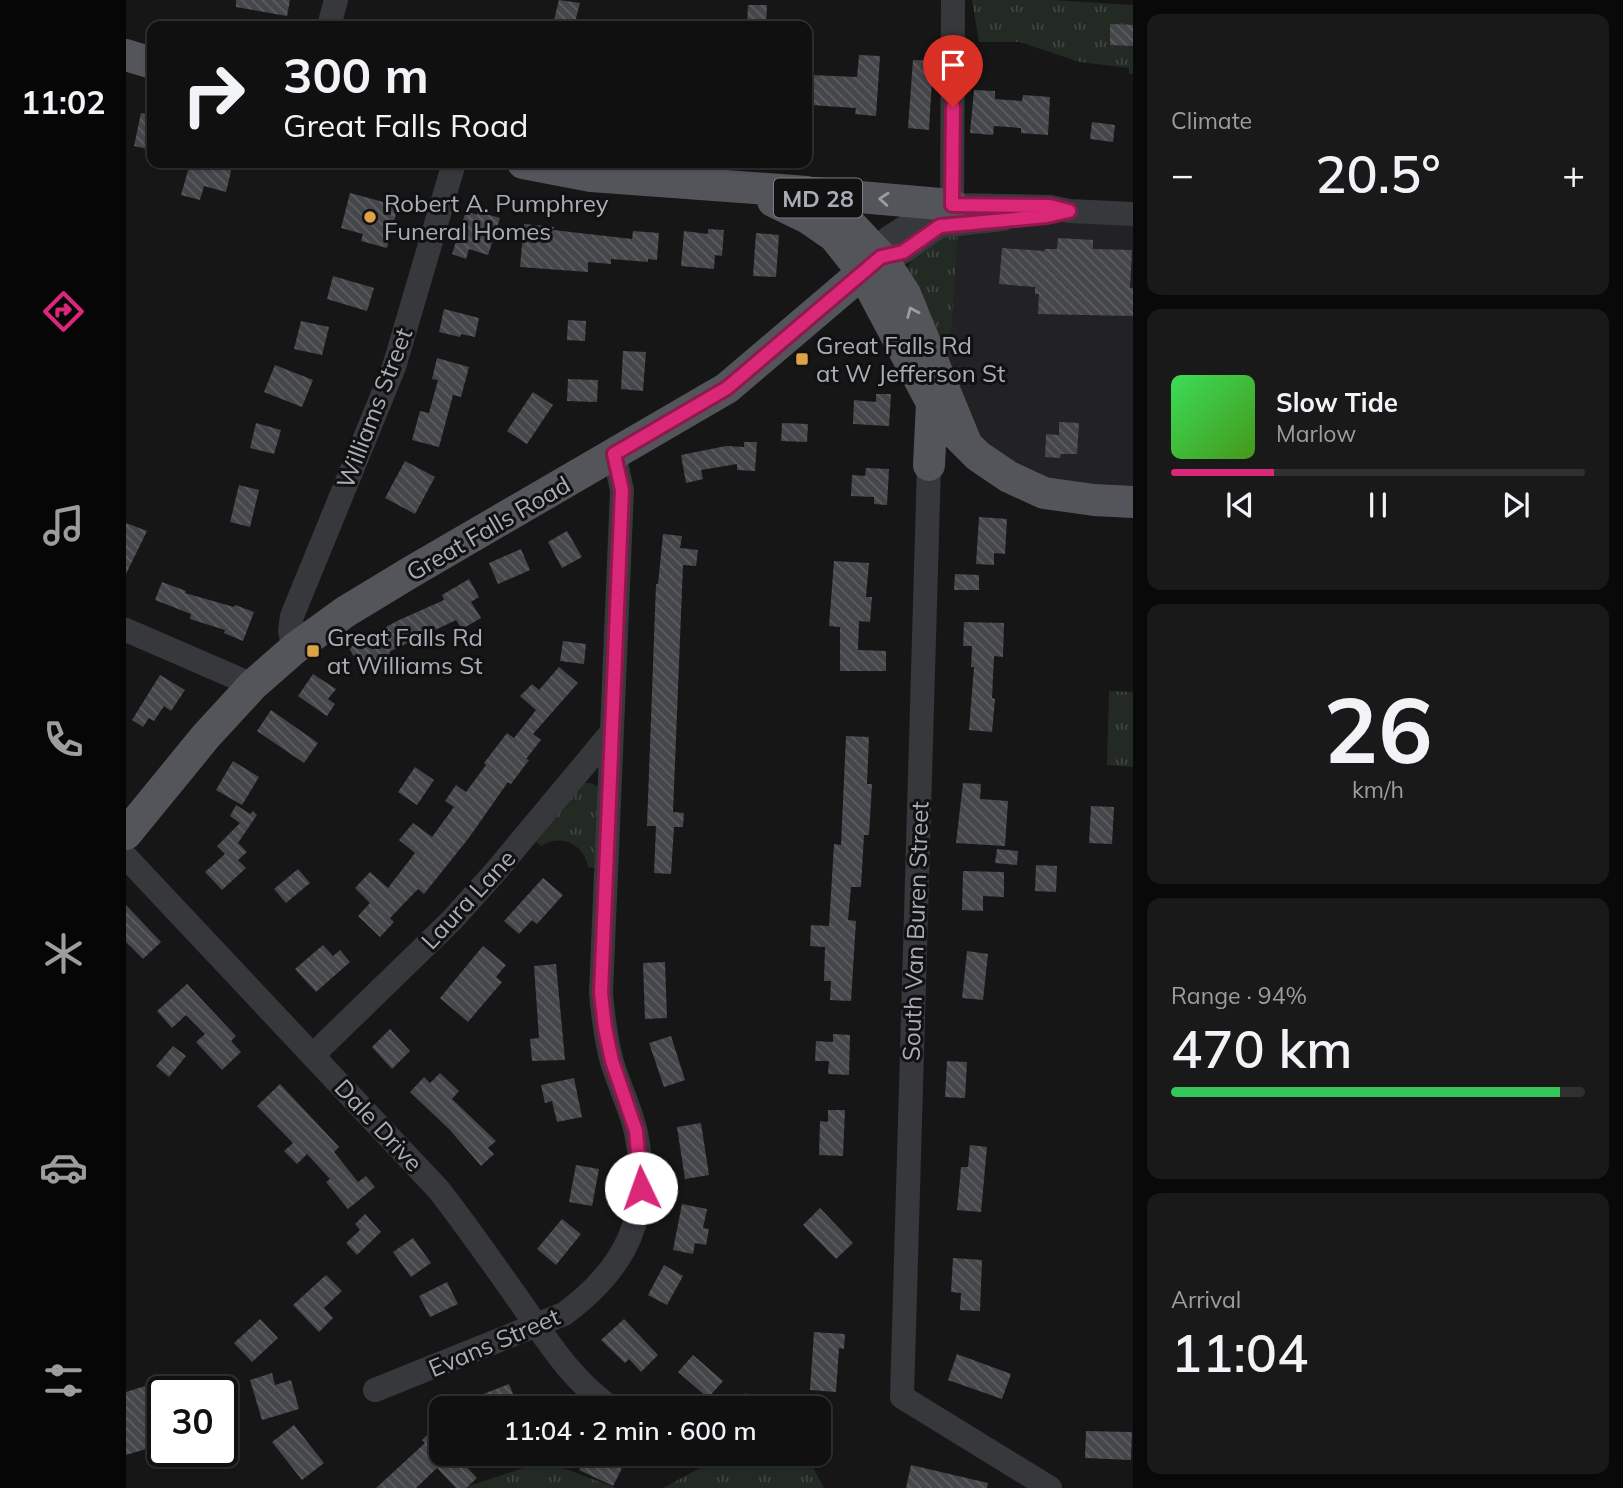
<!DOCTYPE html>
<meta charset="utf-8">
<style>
:root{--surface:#101011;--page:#19191a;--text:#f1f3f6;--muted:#9c9d9f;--line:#303031;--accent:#db2777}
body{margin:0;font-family:Mulish,sans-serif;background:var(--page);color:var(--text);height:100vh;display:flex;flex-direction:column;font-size:26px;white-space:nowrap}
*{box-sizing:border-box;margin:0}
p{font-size:23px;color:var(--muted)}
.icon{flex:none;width:38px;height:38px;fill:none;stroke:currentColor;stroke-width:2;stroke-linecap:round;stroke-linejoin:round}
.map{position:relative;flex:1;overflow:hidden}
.sheet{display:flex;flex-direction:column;gap:14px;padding:14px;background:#090909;width:490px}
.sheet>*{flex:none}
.hud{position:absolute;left:21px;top:21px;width:665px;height:147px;border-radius:14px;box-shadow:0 2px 5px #0004,0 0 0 2px var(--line);background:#101011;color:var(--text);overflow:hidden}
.speed{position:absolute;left:21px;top:1376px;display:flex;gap:14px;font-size:35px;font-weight:700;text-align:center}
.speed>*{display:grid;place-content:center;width:91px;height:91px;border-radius:50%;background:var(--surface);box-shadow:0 2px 5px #0004,0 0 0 2px var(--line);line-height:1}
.speed .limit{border:4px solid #111;border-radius:10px;background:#fff;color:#111}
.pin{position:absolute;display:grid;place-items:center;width:60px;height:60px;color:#fff;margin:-72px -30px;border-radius:50% 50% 50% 0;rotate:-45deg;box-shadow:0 0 7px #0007}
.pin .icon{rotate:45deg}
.me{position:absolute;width:77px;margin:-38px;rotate:357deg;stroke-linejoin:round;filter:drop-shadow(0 0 5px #0008)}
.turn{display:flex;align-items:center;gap:24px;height:147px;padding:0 21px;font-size:32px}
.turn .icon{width:91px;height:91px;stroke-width:2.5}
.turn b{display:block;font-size:49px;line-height:60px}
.big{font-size:52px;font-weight:600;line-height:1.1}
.sheet .widget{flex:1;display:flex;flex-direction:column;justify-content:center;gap:10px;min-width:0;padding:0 24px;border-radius:14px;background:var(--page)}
.sheet .dial{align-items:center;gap:0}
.dial b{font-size:91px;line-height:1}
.song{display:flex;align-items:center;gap:21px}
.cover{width:84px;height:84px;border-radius:10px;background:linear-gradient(135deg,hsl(130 70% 55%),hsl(100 70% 35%))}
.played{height:7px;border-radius:4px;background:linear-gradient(90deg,var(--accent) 25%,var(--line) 25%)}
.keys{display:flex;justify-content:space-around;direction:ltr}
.heat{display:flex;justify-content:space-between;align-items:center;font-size:38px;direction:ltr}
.charge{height:10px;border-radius:5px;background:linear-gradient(90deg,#34c759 94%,var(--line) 0)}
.trip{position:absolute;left:303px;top:1396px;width:402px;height:70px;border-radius:14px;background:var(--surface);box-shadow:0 2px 5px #0004,0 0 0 2px var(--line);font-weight:600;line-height:70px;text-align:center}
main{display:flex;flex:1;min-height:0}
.dock{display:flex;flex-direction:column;width:126px;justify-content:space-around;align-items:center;background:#060607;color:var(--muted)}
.dock .icon{width:49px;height:49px}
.dock .selected{color:var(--accent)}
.dock b{font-size:32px;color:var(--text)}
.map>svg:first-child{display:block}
</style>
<main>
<nav class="dock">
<b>11:02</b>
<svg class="icon selected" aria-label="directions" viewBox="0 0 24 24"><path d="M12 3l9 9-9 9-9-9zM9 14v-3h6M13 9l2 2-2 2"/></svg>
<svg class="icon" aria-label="music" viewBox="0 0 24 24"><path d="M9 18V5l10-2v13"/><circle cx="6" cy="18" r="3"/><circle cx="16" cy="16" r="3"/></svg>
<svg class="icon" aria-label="phone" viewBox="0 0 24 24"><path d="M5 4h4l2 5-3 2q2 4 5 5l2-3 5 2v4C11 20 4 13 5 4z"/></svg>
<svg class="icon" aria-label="climate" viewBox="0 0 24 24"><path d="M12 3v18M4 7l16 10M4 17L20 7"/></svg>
<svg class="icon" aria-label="car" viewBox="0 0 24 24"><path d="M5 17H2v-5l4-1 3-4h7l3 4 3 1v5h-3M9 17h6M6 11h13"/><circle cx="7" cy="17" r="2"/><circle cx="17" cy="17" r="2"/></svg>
<svg class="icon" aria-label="filters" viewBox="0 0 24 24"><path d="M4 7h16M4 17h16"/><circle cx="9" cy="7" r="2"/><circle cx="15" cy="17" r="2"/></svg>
</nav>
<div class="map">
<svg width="1007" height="1488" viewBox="0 0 1007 1488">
<defs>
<pattern id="grass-tufts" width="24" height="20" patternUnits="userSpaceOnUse" patternTransform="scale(1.75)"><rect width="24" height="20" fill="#222a23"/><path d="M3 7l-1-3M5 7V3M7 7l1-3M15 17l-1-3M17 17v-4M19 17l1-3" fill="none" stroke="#3f4641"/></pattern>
<pattern id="building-back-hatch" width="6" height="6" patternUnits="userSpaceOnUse" patternTransform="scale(1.75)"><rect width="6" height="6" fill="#45464a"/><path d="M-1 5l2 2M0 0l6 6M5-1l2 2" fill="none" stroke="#5d5e62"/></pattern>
</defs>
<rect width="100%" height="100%" fill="#161617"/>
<path fill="#222224" d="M 943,211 L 1007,214 L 1007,502 L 968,500 L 852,456 L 823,372 L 832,229 L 921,220 Z"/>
<path fill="url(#grass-tufts)" d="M 846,0 L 927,0 L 1007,5 L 1007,74 L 1003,74 L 1003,68 L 954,62 L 894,42 L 853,42 Z
M 832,232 L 823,372 L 780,271 C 792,244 805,242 832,232 Z
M 983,691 L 1007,692 L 1007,767 L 981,765 Z
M 457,783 L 465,783 L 472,787 L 469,868 L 462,867 C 458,844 435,833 415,846 L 408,840 Z
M 600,1454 L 680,1454 L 698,1488 L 537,1488 Z
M 419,1461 L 490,1488 L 336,1488 Z"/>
<path fill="url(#building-back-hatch)" d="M 110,0 L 164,0 L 161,16 L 110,7 Z
M 433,0 L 454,3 L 448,26 L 427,24 Z
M 622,5 L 641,5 L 640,26 L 621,26 Z
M 984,24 L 1007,25 L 1007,46 L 984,45 Z
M 733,55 L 754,56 L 750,116 L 729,114 L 730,108 L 684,105 L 685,75 L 731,77 Z
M 787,60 L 807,61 L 803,130 L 782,128 Z
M 848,90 L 869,91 L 869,99 L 896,101 L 897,95 L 924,97 L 922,135 L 895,133 L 895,128 L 868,126 L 867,135 L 844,133 Z
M 15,113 L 26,115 L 26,150 L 8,146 Z
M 966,122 L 989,125 L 987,142 L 964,139 Z
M 64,163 L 107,163 L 100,192 L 78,186 L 74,200 L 55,195 Z
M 224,193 L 272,206 L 261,248 L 235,241 L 237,234 L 215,228 Z
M 340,211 L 351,215 L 352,212 L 374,218 L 362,255 L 343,249 L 340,259 L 326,254 Z
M 398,224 L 428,227 L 427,230 L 506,239 L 507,231 L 533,233 L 531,260 L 522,259 L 522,262 L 485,259 L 485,264 L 462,262 L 462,272 L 394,267 Z
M 582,229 L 598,230 L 596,256 L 589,255 L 588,269 L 555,266 L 558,231 L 582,234 Z
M 630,233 L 653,235 L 650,277 L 627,276 Z
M 932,238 L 967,240 L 967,249 L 1006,250 L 1004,288 L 1007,288 L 1007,316 L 912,314 L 913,294 L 909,294 L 909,287 L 873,284 L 876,248 L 918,251 L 919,249 L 931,249 Z
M 207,276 L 248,288 L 241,311 L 201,299 Z
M 318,309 L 353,318 L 349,337 L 335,334 L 334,337 L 313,332 Z
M 442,320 L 460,321 L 459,341 L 441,340 Z
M 175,321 L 203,327 L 196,355 L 168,349 Z
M 497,351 L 520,352 L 517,391 L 495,389 Z
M 311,358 L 343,367 L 335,397 L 327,395 L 313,447 L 286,440 L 294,411 L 303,413 L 312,380 L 306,379 Z
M 149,365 L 187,380 L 176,407 L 138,392 Z
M 442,379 L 472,380 L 471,402 L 441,401 Z
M 407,392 L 427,405 L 401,444 L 381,431 Z
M 750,394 L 765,394 L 763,426 L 727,424 L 728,400 L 750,402 Z
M 933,422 L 953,423 L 951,454 L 935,454 L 934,458 L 919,457 L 920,434 L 933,435 Z
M 130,423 L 155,430 L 148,454 L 124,448 Z
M 656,423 L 682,424 L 681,442 L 655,441 Z
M 618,442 L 631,442 L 629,471 L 611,470 L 611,464 L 575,470 L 577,479 L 560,483 L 555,455 L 600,446 L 618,447 Z
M 279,461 L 309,477 L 289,514 L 259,498 Z
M 740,468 L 763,469 L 761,505 L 748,504 L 748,497 L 725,496 L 726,475 L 739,476 Z
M 113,485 L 133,490 L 124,527 L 104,522 Z
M 853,517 L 881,519 L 879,554 L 868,553 L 868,565 L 850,564 Z
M 0,523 L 21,531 L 0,574 Z
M 441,531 L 456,557 L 436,568 L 422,542 Z
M 537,534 L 556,536 L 554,548 L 572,550 L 570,566 L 557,565 L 547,812 L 558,813 L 557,827 L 548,827 L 545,874 L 528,873 L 530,826 L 521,826 L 530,584 L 532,584 Z
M 395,549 L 404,570 L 372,584 L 363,563 Z
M 708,561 L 743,563 L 740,597 L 746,597 L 744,622 L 733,621 L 732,650 L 760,651 L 760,671 L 714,671 L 714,627 L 703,626 Z
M 829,574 L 853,575 L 853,590 L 828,590 Z
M 343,579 L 353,597 L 345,602 L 355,618 L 336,629 L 330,620 L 263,652 L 269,662 L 255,670 L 248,658 L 233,666 L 223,648 L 271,621 L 318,600 L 316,595 Z
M 36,582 L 60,591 L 59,593 L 108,607 L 109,605 L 128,612 L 117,641 L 98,633 L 99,630 L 64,619 L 65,614 L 29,600 Z
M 838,622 L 878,623 L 877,657 L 868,656 L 866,698 L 869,699 L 866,732 L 843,730 L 848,667 L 845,667 L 846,646 L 837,646 Z
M 437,641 L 460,644 L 458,664 L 434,661 Z
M 433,667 L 452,683 L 407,734 L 415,740 L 400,759 L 403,760 L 385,784 L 382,782 L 342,839 L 298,894 L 292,889 L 264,918 L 268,922 L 254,937 L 232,916 L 244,903 L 229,888 L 244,872 L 262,888 L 289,853 L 273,840 L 287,823 L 306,837 L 328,807 L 319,801 L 330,785 L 340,792 L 360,765 L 358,763 L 381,733 L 388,738 L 410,710 L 394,696 L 406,684 L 413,690 Z
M 187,674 L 210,689 L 202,699 L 209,704 L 201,716 L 172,696 Z
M 34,675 L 59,690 L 45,711 L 38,706 L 28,721 L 23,718 L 17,727 L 6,720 Z
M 145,710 L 192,743 L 178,763 L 131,731 Z
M 720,736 L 743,737 L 741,784 L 746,784 L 743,835 L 738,835 L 735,887 L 725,887 L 722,920 L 730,921 L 725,1001 L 704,1000 L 705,981 L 698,981 L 699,947 L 684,946 L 685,925 L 703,926 L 708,844 L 715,845 Z
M 107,761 L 133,777 L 116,805 L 90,790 Z
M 289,767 L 308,780 L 291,805 L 272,792 Z
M 837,783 L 855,784 L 854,799 L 882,801 L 879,846 L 830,843 Z
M 110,805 L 124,814 L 127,811 L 131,815 L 112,843 L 121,852 L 112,860 L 120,868 L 96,890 L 79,872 L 99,854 L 91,846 L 114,823 L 104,816 Z
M 965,806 L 988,807 L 986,844 L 963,843 Z
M 871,849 L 892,851 L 891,865 L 869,863 Z
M 910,865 L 931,866 L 930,892 L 909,891 Z
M 172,869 L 184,883 L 160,903 L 148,889 Z
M 837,871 L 878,872 L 878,897 L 857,896 L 857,911 L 836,910 Z
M 417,878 L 437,895 L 411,924 L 406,920 L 393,934 L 378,921 Z
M 0,905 L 35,942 L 17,959 L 0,942 Z
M 197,945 L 207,956 L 214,950 L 224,962 L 190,992 L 169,969 Z
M 357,946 L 380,965 L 370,977 L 376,982 L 342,1022 L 314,998 Z
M 841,951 L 862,954 L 857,1000 L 836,998 Z
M 539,962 L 541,1018 L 519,1019 L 517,963 Z
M 430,964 L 439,1060 L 406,1061 L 404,1039 L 413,1038 L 408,966 Z
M 61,984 L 110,1036 L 105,1041 L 115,1052 L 96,1070 L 70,1042 L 79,1034 L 60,1015 L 46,1028 L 31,1011 Z
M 264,1029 L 284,1051 L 266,1069 L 246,1047 Z
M 707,1034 L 724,1035 L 723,1075 L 702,1074 L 703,1061 L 689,1061 L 690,1041 L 707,1042 Z
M 545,1036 L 559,1080 L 538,1087 L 523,1043 Z
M 47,1046 L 60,1056 L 43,1077 L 30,1066 Z
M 821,1061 L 841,1062 L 839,1098 L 819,1097 Z
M 314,1073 L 333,1091 L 326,1099 L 370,1141 L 362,1148 L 368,1154 L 355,1166 L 324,1130 L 284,1092 L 298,1077 L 304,1083 Z
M 448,1078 L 456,1117 L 431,1122 L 426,1101 L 419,1103 L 415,1085 Z
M 154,1084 L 213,1147 L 208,1152 L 232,1182 L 240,1176 L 249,1187 L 222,1209 L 200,1182 L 204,1179 L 181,1154 L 171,1164 L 158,1151 L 167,1143 L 131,1106 Z
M 702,1110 L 719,1110 L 717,1156 L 693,1155 L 694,1121 L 702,1122 Z
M 575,1123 L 583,1175 L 559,1179 L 551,1127 Z
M 844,1145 L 861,1147 L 855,1212 L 831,1210 L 835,1167 L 842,1167 Z
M 450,1165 L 473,1169 L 466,1206 L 443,1202 Z
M 556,1204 L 581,1209 L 577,1228 L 583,1229 L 580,1245 L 569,1243 L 567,1254 L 547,1250 Z
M 694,1208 L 727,1243 L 710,1259 L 677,1225 Z
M 239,1214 L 255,1232 L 231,1255 L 220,1243 L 234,1230 L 229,1224 Z
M 436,1219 L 455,1234 L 430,1265 L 411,1249 Z
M 287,1238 L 305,1263 L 285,1277 L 267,1252 Z
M 827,1258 L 856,1260 L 854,1311 L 834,1310 L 835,1293 L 825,1292 Z
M 538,1265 L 557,1276 L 541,1305 L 522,1295 Z
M 200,1275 L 216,1291 L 198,1308 L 207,1318 L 193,1332 L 167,1305 Z
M 321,1282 L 332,1304 L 304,1317 L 293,1296 Z
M 134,1319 L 152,1338 L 126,1362 L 108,1343 Z
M 498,1319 L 532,1355 L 515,1372 L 503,1359 L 499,1363 L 475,1340 Z
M 688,1332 L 719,1334 L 718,1349 L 713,1348 L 710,1392 L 684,1390 Z
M 831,1354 L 885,1374 L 876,1399 L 822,1380 Z
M 567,1355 L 597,1381 L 582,1398 L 552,1372 Z
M 146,1373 L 149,1385 L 165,1380 L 173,1409 L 136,1420 L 124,1380 Z
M 383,1384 L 393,1409 L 351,1409 L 347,1398 Z
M 19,1386 L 37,1444 L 0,1455 L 0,1392 Z
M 620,1393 L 630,1409 L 594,1409 Z
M 315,1422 L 315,1454 L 328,1454 L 351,1478 L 340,1488 L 330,1488 L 311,1468 L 290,1488 L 250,1488 L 299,1443 L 296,1440 Z
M 168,1425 L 198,1463 L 176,1480 L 146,1442 Z
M 960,1431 L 1006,1432 L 1005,1460 L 959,1458 Z
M 461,1454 L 472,1454 L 497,1466 L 487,1486 L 453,1470 Z
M 785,1465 L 862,1483 L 861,1488 L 780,1488 Z"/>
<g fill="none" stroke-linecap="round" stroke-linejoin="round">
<path stroke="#37383c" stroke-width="24" d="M 203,26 L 210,0
M 826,205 L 827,0
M 755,257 L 762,238 L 806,210 L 826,205 L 924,207 L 943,211 L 1007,214
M 755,257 L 777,252 L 814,226 L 877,219
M 803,465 L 776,1397 L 924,1488
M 0,630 L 127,685
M 168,649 L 164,631 L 166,616 L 268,367 L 328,163
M 0,857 L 312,1189 C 341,1226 368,1265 395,1303 C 422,1342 447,1382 487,1409
M 187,1055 L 326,920 L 370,871 L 485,733
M 249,1390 L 438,1314 C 503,1266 526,1213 510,1133 C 505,1109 493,1086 486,1062 C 480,1040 477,1016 475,993 L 496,490 L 488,454"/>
<path stroke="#53555a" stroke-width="32" d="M 0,55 L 26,63
M 397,163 L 465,176 L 681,192 L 710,209 L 755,257 L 779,294 L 840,443
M 687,193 L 826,205
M 647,201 L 682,218 L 708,236 L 736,271 L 814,418 L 852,456 L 883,477 L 918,493 L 968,500 L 1007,502
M 803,465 L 806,403
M 0,834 L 80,736 L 127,685 L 168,649 L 219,612 L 285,572 L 601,388 L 755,257"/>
</g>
<defs><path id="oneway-chevron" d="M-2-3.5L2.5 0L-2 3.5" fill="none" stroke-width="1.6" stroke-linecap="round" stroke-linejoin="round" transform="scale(1.75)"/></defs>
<g stroke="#989ca4">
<use href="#oneway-chevron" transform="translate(758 199) rotate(-175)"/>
<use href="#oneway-chevron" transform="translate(786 312) rotate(-113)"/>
</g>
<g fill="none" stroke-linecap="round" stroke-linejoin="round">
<g stroke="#8e194d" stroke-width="18">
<path id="route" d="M 515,1188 L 510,1131 L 486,1061 L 479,1028 L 475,993 L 496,490 L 488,454 L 601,388 L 755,257 L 777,252 L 814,226 L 921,216 L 943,211 L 924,206 L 826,205 L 827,107"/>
</g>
<use href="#route" stroke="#db2777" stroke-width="12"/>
</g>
<g fill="#dea247" stroke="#111112" stroke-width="2.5">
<circle cx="244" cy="217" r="7"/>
<rect x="669" y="352" width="14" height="14" rx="3.5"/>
<rect x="180" y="644" width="14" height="14" rx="3.5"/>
</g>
<g text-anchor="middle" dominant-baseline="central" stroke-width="6" stroke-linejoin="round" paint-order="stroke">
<rect fill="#111112" stroke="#7b7f85" stroke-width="2" x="648" y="178.5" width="88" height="39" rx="5"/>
<g font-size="23" font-weight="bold" fill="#a9aeb6">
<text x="692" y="198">MD 28</text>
</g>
<g font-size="24" fill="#a9aeb6" stroke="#111112" text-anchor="start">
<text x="258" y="203">Robert A. Pumphrey<tspan x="258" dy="28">Funeral Homes</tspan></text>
<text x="690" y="345">Great Falls Rd<tspan x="690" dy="28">at W Jefferson St</tspan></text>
<text x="201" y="637">Great Falls Rd<tspan x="201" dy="28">at Williams St</tspan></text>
</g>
<g font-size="24" fill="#a9aeb6" stroke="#111112">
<text transform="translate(248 408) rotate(-69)">Williams Street</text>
<text transform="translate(362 528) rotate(-30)">Great Falls Road</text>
<text transform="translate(342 899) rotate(-47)">Laura Lane</text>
<text transform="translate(789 931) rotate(-88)">South Van Buren Street</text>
<text transform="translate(253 1125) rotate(47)">Dale Drive</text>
<text transform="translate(368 1342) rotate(-23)">Evans Street</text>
</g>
</g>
</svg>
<div class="speed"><div class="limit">30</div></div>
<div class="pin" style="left:827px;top:107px;background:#d93025"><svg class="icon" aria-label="arrive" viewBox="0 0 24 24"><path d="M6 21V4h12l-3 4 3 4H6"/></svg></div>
<svg class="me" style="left:515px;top:1188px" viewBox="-20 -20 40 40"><circle r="19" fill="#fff"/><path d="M0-13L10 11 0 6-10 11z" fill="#db2777"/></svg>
<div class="trip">11:04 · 2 min · 600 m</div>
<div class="hud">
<div class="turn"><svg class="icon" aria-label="right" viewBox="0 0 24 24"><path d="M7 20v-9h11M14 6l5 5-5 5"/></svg><div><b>300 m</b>Great Falls Road</div></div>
</div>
</div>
<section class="sheet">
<div class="widget"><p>Climate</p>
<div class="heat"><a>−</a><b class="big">20.5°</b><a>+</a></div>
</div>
<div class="widget">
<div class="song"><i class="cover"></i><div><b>Slow Tide</b><p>Marlow</p></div></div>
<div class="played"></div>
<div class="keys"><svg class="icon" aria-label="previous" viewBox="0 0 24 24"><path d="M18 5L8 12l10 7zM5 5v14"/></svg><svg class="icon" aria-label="pause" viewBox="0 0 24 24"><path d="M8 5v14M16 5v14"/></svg><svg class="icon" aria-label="next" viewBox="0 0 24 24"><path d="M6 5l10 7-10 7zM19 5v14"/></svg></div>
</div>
<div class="widget dial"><b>26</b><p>km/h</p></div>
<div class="widget"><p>Range · 94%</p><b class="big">470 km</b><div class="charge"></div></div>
<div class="widget"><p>Arrival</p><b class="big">11:04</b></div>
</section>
</main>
